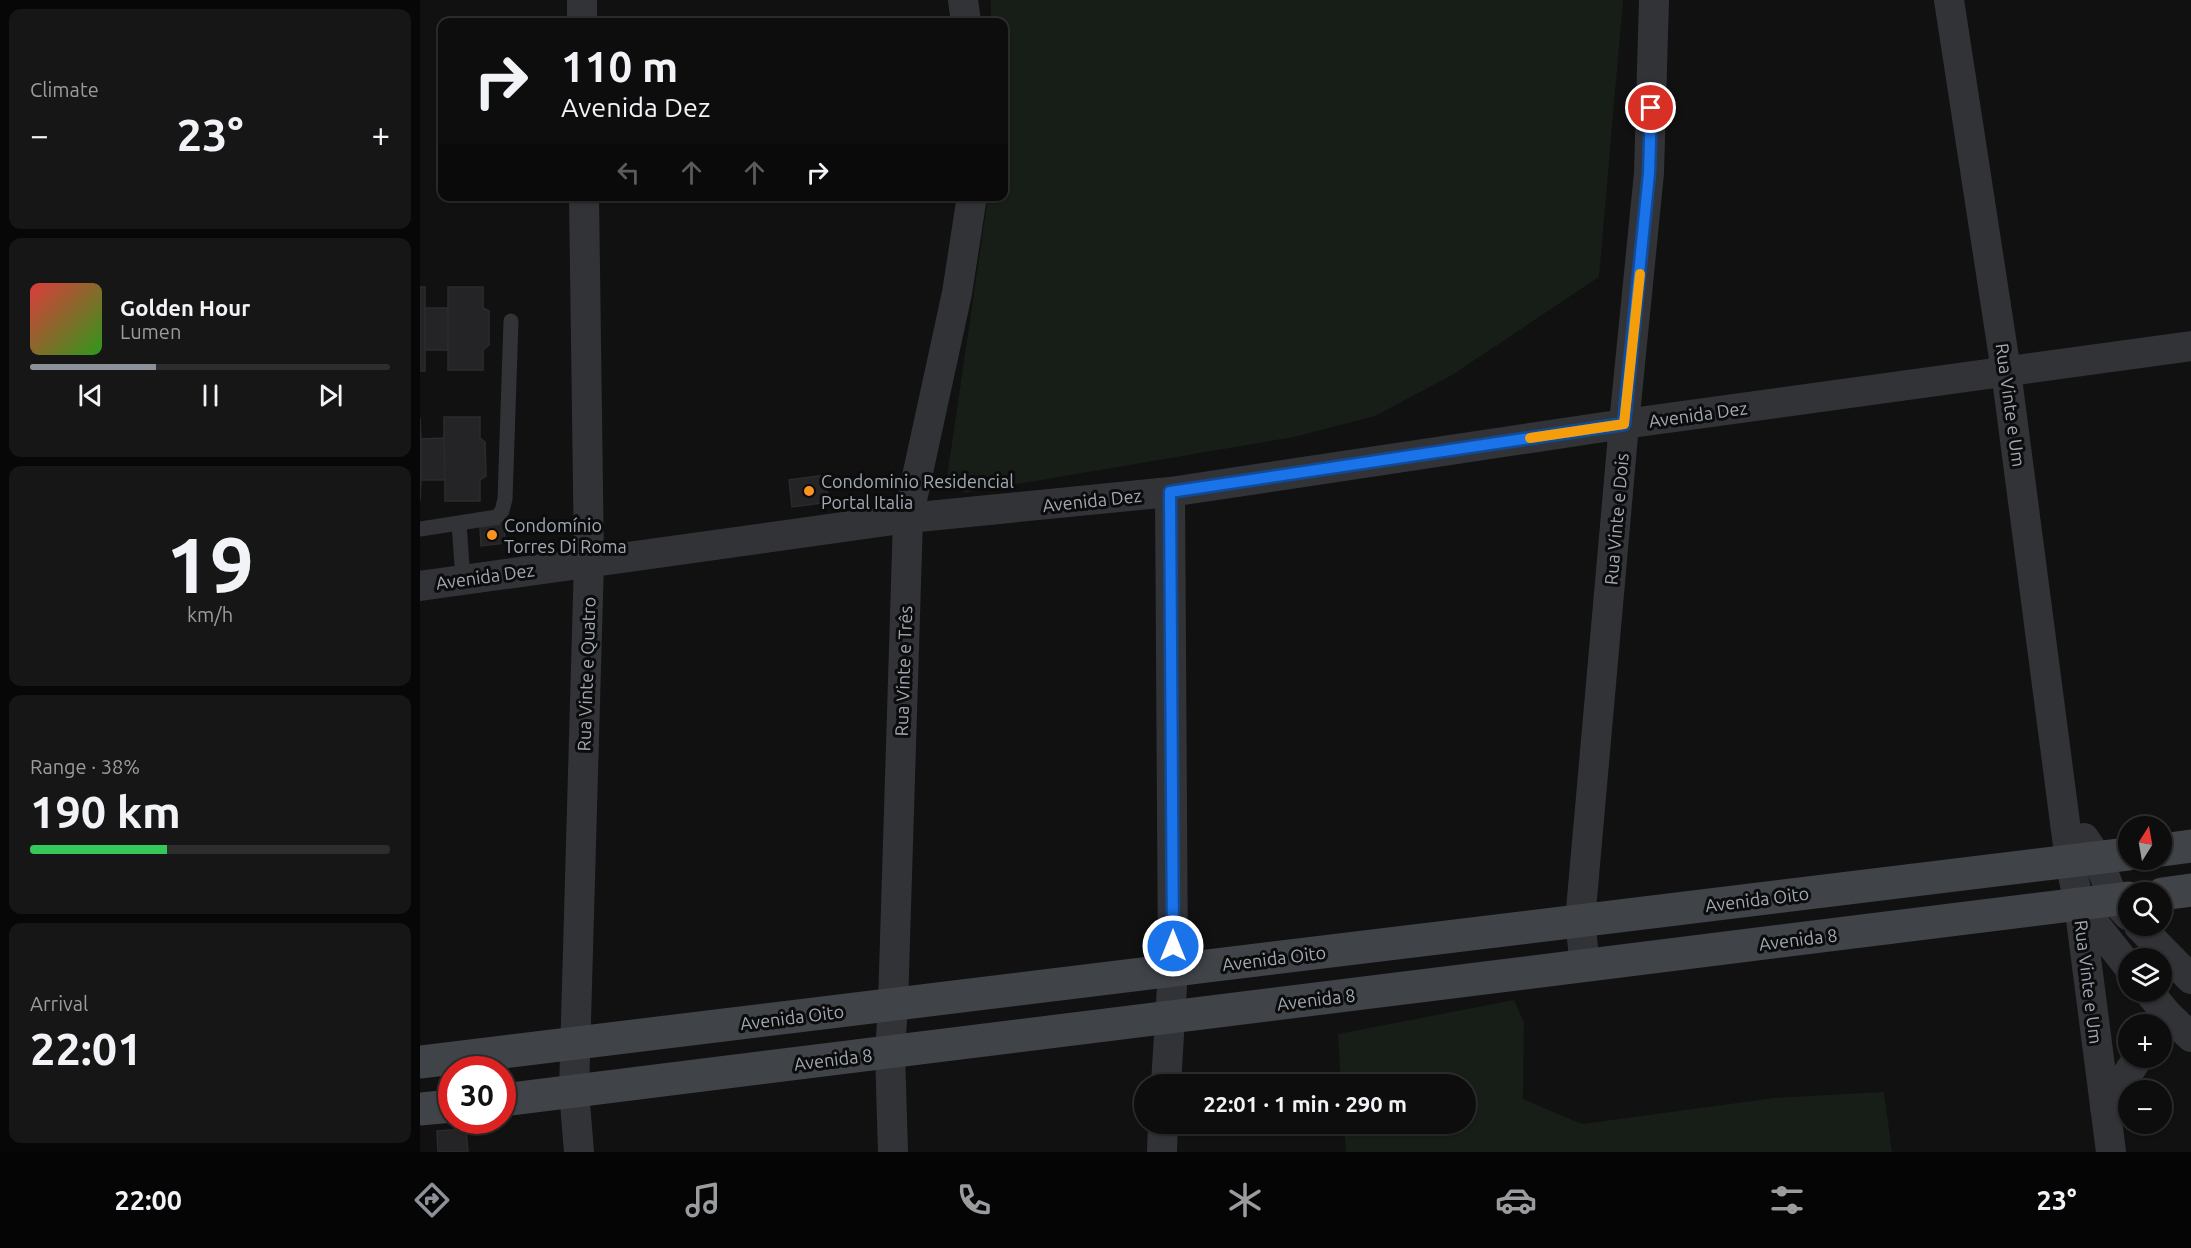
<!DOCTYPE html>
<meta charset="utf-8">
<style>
:root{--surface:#0d0d0e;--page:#161617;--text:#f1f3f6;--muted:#9a9c9e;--line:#2d2d2e;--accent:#8c9099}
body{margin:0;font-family:Ubuntu,sans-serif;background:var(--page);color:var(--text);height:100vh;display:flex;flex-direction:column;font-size:22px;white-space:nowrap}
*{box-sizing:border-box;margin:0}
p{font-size:20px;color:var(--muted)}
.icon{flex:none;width:33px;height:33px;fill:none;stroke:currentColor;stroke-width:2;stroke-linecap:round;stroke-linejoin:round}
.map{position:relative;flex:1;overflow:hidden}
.sheet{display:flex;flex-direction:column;gap:9px;padding:9px;background:#070708;width:420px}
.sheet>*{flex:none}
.hud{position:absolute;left:18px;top:18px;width:570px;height:183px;border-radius:12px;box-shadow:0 2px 4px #0004,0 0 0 2px var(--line);background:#0d0d0e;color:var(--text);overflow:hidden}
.needle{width:39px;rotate:11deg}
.fabs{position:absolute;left:1698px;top:816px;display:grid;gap:12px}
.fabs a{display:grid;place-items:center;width:54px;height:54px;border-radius:50%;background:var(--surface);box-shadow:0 2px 4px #0004,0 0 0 2px var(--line);font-size:30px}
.speed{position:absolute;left:18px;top:1056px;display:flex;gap:12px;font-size:30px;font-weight:700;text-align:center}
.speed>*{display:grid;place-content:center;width:78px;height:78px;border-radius:50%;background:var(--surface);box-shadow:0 2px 4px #0004,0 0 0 2px var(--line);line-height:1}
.speed .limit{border:9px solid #d22;background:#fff;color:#111}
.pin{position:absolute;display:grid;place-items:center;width:51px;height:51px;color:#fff;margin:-26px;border:3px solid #fff;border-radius:50%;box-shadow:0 2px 6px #0007}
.me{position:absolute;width:66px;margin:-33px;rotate:0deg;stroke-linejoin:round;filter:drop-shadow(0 0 4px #0008)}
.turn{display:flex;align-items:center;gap:21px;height:126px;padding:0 24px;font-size:27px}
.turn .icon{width:78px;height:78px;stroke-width:2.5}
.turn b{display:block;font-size:42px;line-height:51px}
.lanes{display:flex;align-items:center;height:57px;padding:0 24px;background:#0003;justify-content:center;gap:30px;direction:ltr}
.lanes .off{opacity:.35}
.big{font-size:45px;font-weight:700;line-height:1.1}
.sheet .tile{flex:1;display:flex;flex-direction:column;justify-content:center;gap:9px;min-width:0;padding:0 21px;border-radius:12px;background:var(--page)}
.sheet .dial{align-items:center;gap:0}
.dial b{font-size:78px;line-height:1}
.song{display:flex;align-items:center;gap:18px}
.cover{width:72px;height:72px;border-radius:9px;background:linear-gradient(135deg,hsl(0 70% 55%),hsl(110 70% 35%))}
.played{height:6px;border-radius:3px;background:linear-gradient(90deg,var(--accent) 35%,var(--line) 35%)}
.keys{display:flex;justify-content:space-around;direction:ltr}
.heat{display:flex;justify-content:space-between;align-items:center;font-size:33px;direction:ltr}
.charge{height:9px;border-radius:4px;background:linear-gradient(90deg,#34c759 38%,var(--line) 0)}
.trip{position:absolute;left:714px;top:1074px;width:342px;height:60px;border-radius:30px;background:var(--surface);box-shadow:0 2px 4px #0004,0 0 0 2px var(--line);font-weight:700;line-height:60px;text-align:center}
.tab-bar{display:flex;height:96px;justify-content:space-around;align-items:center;background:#050506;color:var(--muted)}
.tab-bar .icon{width:42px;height:42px}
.tab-bar .on{color:var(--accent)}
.tab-bar b{font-size:27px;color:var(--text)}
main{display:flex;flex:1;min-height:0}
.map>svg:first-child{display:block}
</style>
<main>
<section class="sheet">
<div class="tile"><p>Climate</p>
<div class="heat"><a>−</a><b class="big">23°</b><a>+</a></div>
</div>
<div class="tile">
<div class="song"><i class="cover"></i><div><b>Golden Hour</b><p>Lumen</p></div></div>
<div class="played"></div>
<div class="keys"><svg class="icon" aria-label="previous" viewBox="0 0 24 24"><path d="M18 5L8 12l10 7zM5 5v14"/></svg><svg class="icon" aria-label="pause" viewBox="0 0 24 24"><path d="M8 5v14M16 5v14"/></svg><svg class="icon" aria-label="next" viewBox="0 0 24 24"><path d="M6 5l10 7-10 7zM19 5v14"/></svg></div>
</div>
<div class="tile dial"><b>19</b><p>km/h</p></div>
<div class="tile"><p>Range · 38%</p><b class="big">190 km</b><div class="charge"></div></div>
<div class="tile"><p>Arrival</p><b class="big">22:01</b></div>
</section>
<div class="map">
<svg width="1771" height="1152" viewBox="0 0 1771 1152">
<rect width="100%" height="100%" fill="#111112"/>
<path fill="#171d17" d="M 571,0 L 1203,0 L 1179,277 L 1032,375 L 955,416 L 874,437 L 544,493 L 527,477 L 568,197 L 584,196 L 584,22 L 571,22 Z
M 1094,1000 L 1104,1022 L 1103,1099 L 1162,1124 L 1354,1098 L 1464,1092 L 1472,1152 L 926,1152 L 924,1124 L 1046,1124 L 1046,1084 L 921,1084 L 918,1034 Z"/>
<path fill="#242426" stroke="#2b2b2e" stroke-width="1.5" d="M 0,287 L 5,287 L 5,308 L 28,308 L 28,287 L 63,287 L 63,308 L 69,311 L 69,345 L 63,350 L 63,370 L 28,370 L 28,350 L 5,350 L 5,371 L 0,371 Z
M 5,308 L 28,308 L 28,350 L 5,350 Z
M 24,417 L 60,417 L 60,438 L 65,442 L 66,476 L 60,480 L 60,501 L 25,501 L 25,480 L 1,480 L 0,501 L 0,418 L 1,439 L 24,438 Z
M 24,438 L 25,480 L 1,480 L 1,439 Z
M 405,475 L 409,502 L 372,507 L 369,480 Z
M 84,524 L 85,543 L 61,546 L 60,527 Z
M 46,1129 L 48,1152 L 18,1152 L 17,1131 Z"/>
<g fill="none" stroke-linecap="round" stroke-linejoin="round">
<path stroke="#323337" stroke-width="15" d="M 39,523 L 77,517 L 82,511 L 85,499 L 91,321
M 0,529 L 39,523 L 43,580"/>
<path stroke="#323337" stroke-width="30" d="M 162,0 L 162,22
M 543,0 L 546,22
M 1529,0 L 1586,371 L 1650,861 L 1659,904 L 1691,1152
M 0,586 L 488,518 L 750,492 L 1204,424 L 1771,346
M 1664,838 L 1677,857 L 1694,900 L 1708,915
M 1659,904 L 1708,966
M 1719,926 L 1771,979
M 1165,965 L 1160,921 L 1204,424 L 1229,173 L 1234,0
M 1729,992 L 1746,1013 L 1771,1037
M 746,1084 L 753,970 L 750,492
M 1685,1108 L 1718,1058
M 159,1152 L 154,1091 L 169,561 L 164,196
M 473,1152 L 470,1052 L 473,1005 L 488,518 L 537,293 L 552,196
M 742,1152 L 743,1124"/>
<path stroke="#404348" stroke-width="33" d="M 1742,850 L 1771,846
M 1742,894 L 1771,890
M 0,1062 L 1708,854
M 82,1100 L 1708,898
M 0,1109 L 32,1106"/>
</g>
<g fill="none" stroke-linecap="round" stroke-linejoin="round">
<g stroke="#114b97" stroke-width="15">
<path id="route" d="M 753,946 L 750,492 L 1204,424 L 1229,173 L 1231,108"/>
</g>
<use href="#route" stroke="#1a73e8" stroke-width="10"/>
<path stroke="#f59e0b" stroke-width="10" d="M 1110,438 L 1204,424 L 1220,274"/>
</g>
<g fill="#fa9321" stroke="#0c0c0d" stroke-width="2">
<circle cx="389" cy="491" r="6"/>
<circle cx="72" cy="535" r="6"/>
</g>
<g text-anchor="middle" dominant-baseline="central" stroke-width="6" stroke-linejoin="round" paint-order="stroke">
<g font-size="18" fill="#a1aab4" stroke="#0c0c0d">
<text transform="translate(1591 405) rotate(82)">Rua Vinte e Um</text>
<text transform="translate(1278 414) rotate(-8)">Avenida Dez</text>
<text transform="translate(672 500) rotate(-6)">Avenida Dez</text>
<text transform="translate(1196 519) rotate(-85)">Rua Vinte e Dois</text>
<text transform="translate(65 576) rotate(-8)">Avenida Dez</text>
<text transform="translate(483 671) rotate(-88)">Rua Vinte e Três</text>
<text transform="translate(166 674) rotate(-88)">Rua Vinte e Quatro</text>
<text transform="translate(1337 899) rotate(-7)">Avenida Oito</text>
<text transform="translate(1378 939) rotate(-7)">Avenida 8</text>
<text transform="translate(854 958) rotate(-7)">Avenida Oito</text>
<text transform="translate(1669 982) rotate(83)">Rua Vinte e Um</text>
<text transform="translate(896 999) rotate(-7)">Avenida 8</text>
<text transform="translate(372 1017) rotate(-7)">Avenida Oito</text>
<text transform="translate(413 1059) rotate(-7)">Avenida 8</text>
</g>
<g font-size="18" fill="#a1aab4" stroke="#0c0c0d" text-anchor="start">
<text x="401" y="481">Condominio Residencial<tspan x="401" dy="21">Portal Italia</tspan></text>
<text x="84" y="525">Condomínio<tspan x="84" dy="21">Torres Di Roma</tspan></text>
</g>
</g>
</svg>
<div class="fabs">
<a><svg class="needle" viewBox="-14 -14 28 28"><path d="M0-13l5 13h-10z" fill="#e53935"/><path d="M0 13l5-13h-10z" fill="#9a9c9e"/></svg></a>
<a><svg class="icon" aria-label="search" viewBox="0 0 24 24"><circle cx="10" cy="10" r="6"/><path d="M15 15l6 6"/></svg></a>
<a><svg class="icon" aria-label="layers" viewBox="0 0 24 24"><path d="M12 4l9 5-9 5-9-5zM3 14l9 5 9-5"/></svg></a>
<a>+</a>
<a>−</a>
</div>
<div class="speed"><div class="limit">30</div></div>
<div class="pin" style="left:1231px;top:108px;background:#d93025"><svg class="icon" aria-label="arrive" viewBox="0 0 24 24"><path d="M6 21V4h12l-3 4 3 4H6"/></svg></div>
<svg class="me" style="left:753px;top:946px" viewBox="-20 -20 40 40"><circle r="17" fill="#1a73e8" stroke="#fff" stroke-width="3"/><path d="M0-11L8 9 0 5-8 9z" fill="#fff"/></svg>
<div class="trip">22:01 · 1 min · 290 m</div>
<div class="hud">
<div class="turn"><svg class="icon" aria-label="right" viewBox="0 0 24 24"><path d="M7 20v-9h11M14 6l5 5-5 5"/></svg><div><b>110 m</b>Avenida Dez</div></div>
<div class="lanes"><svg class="icon off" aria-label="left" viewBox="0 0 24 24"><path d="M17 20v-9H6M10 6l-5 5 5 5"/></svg><svg class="icon off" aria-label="ahead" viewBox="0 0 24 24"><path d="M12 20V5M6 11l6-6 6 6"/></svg><svg class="icon off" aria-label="ahead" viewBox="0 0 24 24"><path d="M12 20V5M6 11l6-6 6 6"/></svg><svg class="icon" aria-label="right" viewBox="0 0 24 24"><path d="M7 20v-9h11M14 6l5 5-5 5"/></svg></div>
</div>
</div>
</main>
<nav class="tab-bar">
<b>22:00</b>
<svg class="icon on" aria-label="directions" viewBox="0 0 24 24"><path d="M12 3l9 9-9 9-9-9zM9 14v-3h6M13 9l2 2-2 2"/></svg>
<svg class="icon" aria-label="music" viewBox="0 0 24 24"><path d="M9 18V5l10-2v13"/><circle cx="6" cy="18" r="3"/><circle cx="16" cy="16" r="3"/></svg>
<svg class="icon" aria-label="phone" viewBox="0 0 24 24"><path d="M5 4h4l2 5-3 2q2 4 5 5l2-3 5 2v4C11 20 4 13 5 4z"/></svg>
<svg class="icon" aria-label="climate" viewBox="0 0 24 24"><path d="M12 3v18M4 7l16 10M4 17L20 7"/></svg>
<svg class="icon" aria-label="car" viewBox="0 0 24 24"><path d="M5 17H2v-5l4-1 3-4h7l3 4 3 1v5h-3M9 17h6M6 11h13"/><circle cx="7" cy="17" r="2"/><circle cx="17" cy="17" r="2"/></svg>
<svg class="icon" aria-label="filters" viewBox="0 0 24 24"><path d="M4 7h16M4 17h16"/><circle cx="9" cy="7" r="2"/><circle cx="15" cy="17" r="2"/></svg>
<b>23°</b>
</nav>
